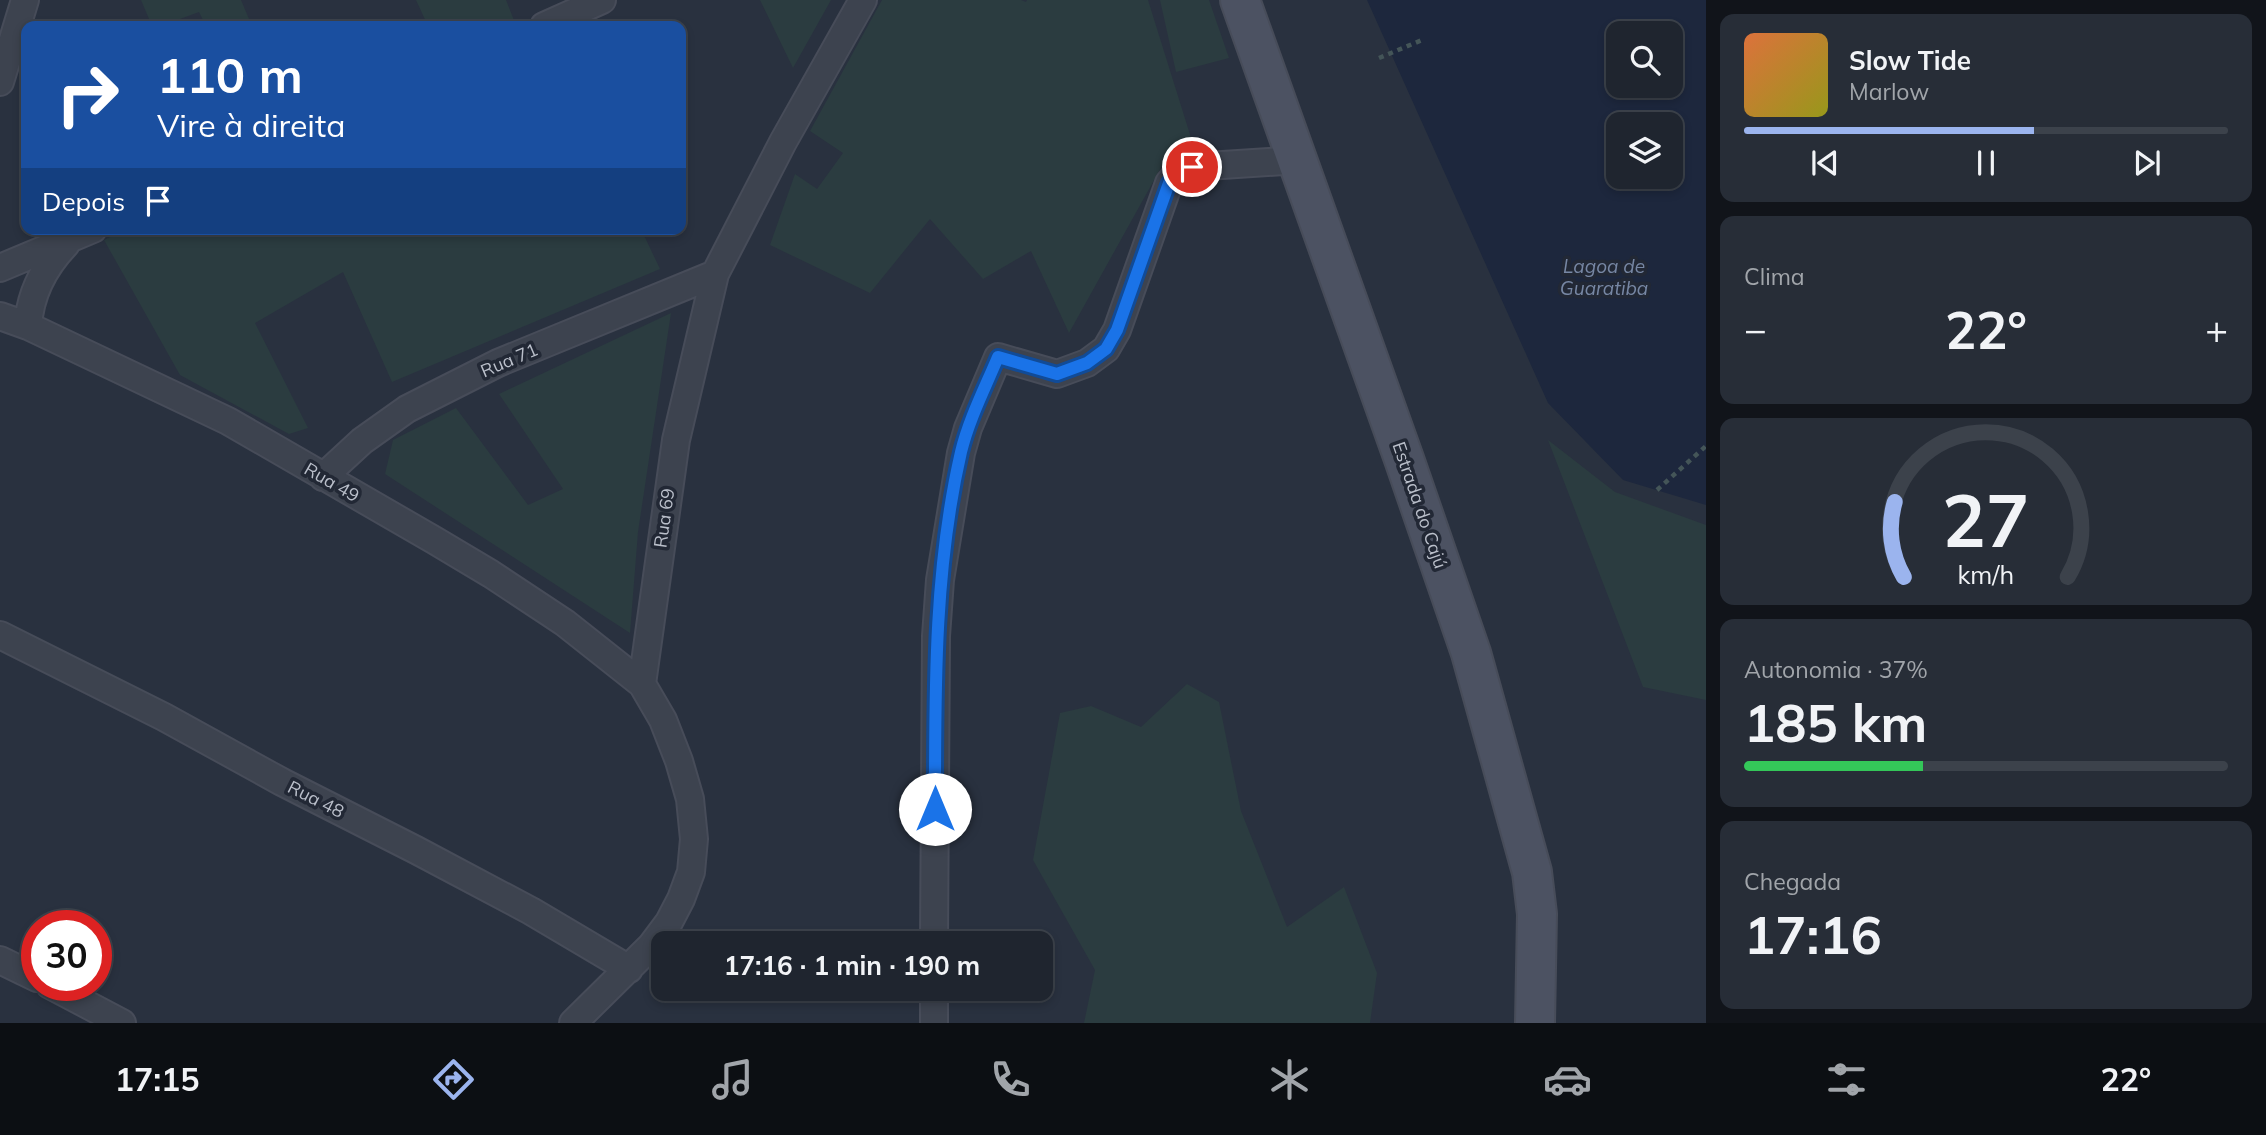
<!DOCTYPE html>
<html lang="pt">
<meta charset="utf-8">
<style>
:root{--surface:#1f252f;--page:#272d37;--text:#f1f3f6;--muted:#a1a5aa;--line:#3c424b;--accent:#9bb4ee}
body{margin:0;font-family:Mulish,sans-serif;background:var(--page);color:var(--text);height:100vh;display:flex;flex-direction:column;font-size:26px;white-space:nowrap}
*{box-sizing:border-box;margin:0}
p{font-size:23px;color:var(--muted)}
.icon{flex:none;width:38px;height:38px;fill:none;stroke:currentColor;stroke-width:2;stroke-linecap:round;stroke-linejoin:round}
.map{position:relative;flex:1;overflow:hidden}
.sheet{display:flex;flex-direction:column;gap:14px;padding:14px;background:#11141a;width:560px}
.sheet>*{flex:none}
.banner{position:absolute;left:21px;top:21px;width:665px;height:214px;border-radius:14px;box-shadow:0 4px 10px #0003,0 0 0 2px var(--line);background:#1a4fa0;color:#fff;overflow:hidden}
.controls{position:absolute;left:1606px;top:21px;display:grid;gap:14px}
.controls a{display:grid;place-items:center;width:77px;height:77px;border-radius:14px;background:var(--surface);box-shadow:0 4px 10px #0003,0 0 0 2px var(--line);font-size:35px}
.speed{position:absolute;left:21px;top:910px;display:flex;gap:14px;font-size:35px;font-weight:700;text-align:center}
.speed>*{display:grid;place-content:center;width:91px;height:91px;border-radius:50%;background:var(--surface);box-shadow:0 4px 10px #0003,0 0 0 2px var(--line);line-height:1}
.speed .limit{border:10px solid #d22;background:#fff;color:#111}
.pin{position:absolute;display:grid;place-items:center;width:60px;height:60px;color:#fff;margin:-30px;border:4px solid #fff;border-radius:50%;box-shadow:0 2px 7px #0007}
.me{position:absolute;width:77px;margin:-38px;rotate:0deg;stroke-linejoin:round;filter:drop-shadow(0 0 5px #0008)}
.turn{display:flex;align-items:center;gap:24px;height:147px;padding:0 21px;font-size:32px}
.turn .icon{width:91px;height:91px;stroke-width:2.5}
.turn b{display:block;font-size:49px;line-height:60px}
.then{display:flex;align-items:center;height:66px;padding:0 21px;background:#0003;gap:14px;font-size:26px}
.big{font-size:52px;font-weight:700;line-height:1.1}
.sheet .card{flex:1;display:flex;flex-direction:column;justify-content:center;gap:10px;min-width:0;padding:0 24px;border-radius:14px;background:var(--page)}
.sheet .dial{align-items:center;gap:0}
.dial svg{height:182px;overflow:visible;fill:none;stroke:var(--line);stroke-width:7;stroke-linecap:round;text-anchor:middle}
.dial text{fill:var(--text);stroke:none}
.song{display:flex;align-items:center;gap:21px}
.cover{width:84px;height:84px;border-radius:10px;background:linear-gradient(135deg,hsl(20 70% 55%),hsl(60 70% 35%))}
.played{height:7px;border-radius:4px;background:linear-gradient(90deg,var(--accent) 60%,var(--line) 60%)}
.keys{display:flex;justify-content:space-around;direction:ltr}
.heat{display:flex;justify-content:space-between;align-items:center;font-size:38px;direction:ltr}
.charge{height:10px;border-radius:5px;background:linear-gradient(90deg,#34c759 37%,var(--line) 0)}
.trip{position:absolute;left:651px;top:931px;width:402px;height:70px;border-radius:14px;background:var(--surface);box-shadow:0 4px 10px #0003,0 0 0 2px var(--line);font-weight:700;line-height:70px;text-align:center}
.tabs{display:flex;height:112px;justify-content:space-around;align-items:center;background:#0c0f13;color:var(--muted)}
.tabs .icon{width:49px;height:49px}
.tabs .selected{color:var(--accent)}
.tabs b{font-size:32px;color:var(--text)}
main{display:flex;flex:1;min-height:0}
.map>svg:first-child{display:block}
</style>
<main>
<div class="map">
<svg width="1706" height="1023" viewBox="0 0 1706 1023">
<rect width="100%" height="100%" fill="#29313f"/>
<path fill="#2b3c40" d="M 141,0 L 241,0 L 252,26 L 206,26 L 199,12 L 161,26 L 152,26 Z
M 416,0 L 506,0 L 515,23 L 505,26 L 428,26 Z
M 760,0 L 831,0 L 793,68 Z
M 882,0 L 1021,0 L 1026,2 L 1027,0 L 1148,0 L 1192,141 L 1168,155 L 1069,333 L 1031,251 L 983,279 L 930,219 L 870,293 L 770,245 L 795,174 L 817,189 L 843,153 L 810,131 Z
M 1160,0 L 1209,0 L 1229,58 L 1176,72 Z
M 127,229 L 427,229 L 431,237 L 451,229 L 641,229 L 660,269 L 392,382 L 343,272 L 255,323 L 308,428 L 289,434 L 180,375 L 104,240 Z
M 671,313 L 638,532 L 630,633 L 385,474 L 393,440 L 456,408 L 528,505 L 563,489 L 499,394 Z
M 1548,440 L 1615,492 L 1706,525 L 1706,700 L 1643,687 Z
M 1187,684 L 1219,702 L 1241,811 L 1287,927 L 1344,887 L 1377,973 L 1370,1023 L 1084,1023 L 1095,970 L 1033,860 L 1060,713 L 1091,706 L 1141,727 Z"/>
<path fill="#1d273d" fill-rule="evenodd" d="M 1367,0 L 1706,0 L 1706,505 L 1623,480 L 1548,403 ZM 1619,33 L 1671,33 L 1671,86 L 1619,86 ZM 1619,124 L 1671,124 L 1671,177 L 1619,177 Z"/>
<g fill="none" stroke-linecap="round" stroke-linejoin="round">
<g stroke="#474c59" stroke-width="30">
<path id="minor" d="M 544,26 L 602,0
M 0,82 L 25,0
M 0,268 L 93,229
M 0,316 L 28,326 L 228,421 L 434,540 L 491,574 L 565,623 L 642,684
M 28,326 C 30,294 43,268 66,244
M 323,477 L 362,441 L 407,409 L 498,363 L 715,274
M 0,635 L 164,717 L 282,782 L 416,850 L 531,911 L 629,969
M 934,943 L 936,636 L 940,580 L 961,453 L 968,428 L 998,357 L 1057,374 L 1087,363 L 1106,349 L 1117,330 L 1169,183 L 1178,172 L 1192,167 L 1298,160
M 0,960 L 37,978
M 50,985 L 122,1023
M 573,1023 L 651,946 L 669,922 L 681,899 L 691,872 L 694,839 L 690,799 L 679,761 L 663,720 L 642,684 L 676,440 L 715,274 L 783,142 L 863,0
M 934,1023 L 934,989"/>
</g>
<g stroke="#474c59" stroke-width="42">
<path id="secondary" d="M 1240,0 L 1404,459 L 1471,653 L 1532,872 L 1537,914 L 1535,1023"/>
</g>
<path stroke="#445558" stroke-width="4.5" stroke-dasharray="5 5" stroke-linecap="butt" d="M 1379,58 L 1422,40
M 1657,490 L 1706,446"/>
<use href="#minor" stroke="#3d434f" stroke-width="26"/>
<use href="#secondary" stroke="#4c5262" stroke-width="38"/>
</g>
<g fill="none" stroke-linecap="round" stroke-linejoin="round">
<g stroke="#114b97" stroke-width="18">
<path id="route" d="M 935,809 C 935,690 934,569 961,452 C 969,419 985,388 998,357 L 1057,374 L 1087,363 L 1106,349 L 1117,330 L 1169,183 L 1178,172 L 1192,167"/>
</g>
<use href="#route" stroke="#1a73e8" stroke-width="12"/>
</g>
<g text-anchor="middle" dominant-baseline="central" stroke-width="7" stroke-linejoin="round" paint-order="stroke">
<g font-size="18" fill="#babfca" stroke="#222835">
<text transform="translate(509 360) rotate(-23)">Rua 71</text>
<text transform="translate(332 482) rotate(30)">Rua 49</text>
<text transform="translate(1420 505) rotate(71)">Estrada do Cajú</text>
<text transform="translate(664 518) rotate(-82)">Rua 69</text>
<text transform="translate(316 799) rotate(27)">Rua 48</text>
</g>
<g font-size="19" font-style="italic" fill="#7787a4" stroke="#222835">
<text x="1604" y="266">Lagoa de<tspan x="1604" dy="22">Guaratiba</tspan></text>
</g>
</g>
</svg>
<div class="controls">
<a><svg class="icon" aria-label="search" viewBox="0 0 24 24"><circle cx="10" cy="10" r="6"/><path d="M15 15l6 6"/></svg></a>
<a><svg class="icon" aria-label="layers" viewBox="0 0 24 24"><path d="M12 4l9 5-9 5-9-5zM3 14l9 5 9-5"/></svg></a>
</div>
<div class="speed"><div class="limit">30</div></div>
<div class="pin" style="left:1192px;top:167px;background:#d93025"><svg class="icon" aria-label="arrive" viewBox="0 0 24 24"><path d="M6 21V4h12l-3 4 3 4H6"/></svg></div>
<svg class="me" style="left:935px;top:809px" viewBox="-20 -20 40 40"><circle r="19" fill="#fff"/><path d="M0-13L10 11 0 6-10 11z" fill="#1a73e8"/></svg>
<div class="trip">17:16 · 1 min · 190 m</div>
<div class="banner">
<div class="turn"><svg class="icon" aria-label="right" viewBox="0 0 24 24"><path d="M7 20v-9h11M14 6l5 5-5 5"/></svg><div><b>110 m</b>Vire à direita</div></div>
<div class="then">Depois<svg class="icon" aria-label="arrive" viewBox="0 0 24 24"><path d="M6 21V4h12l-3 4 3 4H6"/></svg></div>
</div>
</div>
<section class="sheet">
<div class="card">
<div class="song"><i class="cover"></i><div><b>Slow Tide</b><p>Marlow</p></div></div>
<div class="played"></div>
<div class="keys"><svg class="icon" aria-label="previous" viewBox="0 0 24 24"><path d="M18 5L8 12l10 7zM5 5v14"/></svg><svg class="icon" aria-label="pause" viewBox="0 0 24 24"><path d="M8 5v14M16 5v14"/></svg><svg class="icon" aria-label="next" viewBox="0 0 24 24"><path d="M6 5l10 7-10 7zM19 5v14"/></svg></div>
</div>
<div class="card"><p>Clima</p>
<div class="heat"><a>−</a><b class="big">22°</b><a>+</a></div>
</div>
<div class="card dial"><svg viewBox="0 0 100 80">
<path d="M14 69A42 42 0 1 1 86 69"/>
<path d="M14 69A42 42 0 0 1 10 36" stroke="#9bb4ee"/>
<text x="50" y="56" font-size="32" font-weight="700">27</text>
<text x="50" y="72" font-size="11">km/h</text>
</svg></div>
<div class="card"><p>Autonomia · 37%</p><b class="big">185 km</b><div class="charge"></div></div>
<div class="card"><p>Chegada</p><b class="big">17:16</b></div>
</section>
</main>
<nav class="tabs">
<b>17:15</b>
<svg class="icon selected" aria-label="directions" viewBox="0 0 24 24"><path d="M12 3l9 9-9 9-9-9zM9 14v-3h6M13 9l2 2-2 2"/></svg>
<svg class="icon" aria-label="music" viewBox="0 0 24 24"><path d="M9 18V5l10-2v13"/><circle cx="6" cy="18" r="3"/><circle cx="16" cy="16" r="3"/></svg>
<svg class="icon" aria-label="phone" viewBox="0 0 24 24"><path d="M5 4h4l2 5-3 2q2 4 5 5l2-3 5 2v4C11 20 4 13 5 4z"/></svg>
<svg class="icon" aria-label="climate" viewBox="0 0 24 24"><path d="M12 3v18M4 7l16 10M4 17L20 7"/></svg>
<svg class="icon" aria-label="car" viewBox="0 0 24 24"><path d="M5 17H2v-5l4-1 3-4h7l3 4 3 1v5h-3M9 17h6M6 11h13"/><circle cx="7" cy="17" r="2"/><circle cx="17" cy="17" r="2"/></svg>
<svg class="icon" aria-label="filters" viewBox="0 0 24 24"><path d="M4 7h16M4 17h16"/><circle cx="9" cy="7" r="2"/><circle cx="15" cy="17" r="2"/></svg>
<b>22°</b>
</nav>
